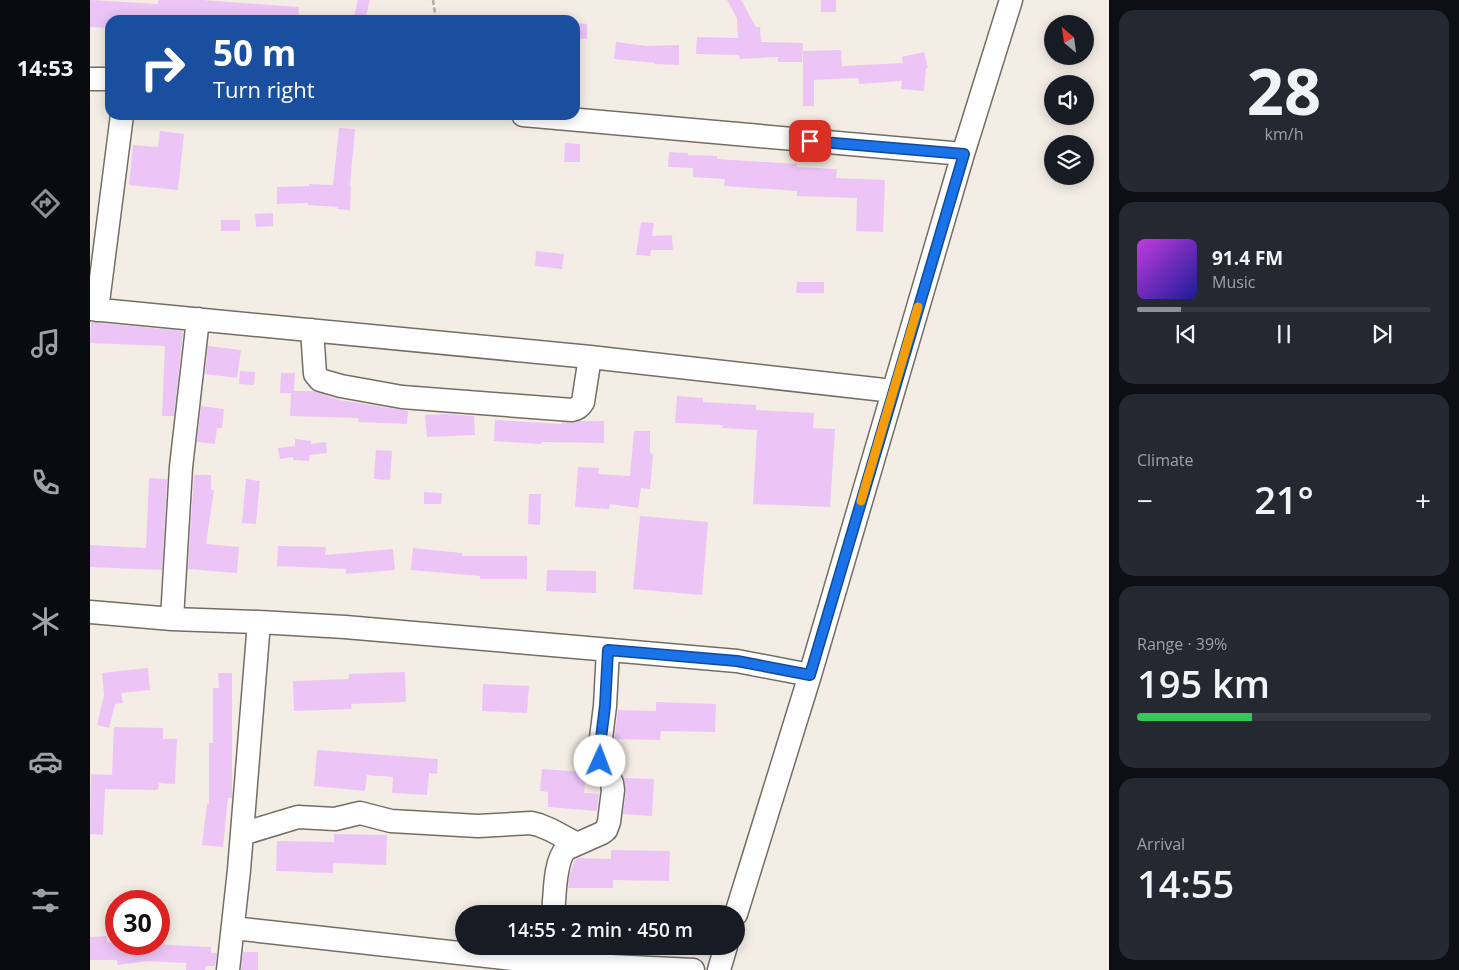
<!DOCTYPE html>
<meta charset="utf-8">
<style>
:root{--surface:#171b24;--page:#242831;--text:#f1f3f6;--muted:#9ea1a6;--line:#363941;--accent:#8c9099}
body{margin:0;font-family:"Open Sans",sans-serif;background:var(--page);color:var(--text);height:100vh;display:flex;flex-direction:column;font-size:19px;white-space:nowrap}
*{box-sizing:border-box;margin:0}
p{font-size:16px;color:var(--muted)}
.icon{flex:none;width:28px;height:28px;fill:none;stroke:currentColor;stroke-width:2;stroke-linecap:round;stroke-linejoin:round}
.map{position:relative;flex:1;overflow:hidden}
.panel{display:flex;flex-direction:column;gap:10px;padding:10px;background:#0d0f14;width:350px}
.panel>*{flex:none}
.guide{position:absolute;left:15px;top:15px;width:475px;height:105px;border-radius:15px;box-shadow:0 2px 12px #0003;background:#1a4fa0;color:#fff;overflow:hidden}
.needle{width:32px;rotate:331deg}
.tools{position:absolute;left:954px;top:15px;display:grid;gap:10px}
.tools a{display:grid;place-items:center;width:50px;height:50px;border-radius:50%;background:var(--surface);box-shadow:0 2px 12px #0003;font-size:25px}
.speed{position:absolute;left:15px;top:890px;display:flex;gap:10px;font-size:25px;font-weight:700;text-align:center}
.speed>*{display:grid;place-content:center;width:65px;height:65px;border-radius:50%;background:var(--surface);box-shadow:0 2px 12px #0003;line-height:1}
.speed .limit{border:8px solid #d22;background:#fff;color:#111}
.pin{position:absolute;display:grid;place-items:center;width:42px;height:42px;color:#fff;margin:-21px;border-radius:10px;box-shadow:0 2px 8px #0006}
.me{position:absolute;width:55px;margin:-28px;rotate:2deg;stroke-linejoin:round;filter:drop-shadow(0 0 4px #0008)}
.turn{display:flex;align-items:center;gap:18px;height:105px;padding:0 25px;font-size:22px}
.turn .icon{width:65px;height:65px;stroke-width:2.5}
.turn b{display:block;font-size:35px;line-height:42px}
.big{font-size:38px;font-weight:600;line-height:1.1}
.panel .card{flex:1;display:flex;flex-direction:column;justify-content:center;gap:8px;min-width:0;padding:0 18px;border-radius:15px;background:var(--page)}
.panel .dial{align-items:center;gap:0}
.dial b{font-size:65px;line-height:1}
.song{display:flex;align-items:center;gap:15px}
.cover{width:60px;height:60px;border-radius:8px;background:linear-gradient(135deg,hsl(290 70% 55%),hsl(240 70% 35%))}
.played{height:5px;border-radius:2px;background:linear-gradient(90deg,var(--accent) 15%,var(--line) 15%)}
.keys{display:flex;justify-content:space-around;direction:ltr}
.heat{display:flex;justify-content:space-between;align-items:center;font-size:28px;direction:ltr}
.charge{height:8px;border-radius:4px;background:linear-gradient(90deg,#34c759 39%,var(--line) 0)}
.trip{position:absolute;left:365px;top:905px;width:290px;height:50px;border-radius:25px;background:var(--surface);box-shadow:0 2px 12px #0003;font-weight:600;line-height:50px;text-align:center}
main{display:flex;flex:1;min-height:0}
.dock{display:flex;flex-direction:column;width:90px;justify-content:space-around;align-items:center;background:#090b0e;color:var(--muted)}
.dock .icon{width:35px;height:35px}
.dock .active{color:var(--accent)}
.dock b{font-size:22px;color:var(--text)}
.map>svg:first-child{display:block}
</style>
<main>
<nav class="dock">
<b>14:53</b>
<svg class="icon active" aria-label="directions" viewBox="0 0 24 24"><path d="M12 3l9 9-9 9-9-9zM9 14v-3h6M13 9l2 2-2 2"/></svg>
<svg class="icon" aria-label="music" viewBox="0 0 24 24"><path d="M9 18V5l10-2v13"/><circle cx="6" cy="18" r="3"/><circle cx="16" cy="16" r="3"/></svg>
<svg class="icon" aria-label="phone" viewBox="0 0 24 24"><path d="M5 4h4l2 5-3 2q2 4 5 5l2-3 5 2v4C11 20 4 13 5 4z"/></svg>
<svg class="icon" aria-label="climate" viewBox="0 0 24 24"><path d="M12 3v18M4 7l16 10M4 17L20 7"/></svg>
<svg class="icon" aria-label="car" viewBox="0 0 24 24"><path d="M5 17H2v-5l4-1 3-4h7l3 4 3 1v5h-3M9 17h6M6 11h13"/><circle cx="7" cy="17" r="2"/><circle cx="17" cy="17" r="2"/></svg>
<svg class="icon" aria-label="filters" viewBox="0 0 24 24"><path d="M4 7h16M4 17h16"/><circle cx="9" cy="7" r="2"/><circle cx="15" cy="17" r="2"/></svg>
</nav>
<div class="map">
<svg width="1019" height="970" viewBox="0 0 1019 970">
<rect width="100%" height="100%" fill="#f4ede5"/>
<path fill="#ecc5f6" d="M 0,0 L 68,4 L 68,0 L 112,0 L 209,7 L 208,20 L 20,20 L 20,28 L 0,27 Z
M 268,0 L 280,0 L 275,20 L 263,20 Z
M 637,0 L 651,0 L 666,27 L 670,27 L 671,42 L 713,43 L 712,62 L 688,62 L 688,57 L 650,59 L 649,55 L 606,54 L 607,37 L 648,38 L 647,18 Z
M 731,0 L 746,0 L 746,12 L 731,12 Z
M 485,23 L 497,24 L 497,39 L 485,38 Z
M 526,42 L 557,46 L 589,45 L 589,65 L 565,64 L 565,63 L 524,59 Z
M 751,50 L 752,66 L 813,63 L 812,57 L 834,52 L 838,68 L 836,68 L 834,91 L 811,89 L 812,81 L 769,84 L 768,78 L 724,80 L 724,106 L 713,106 L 713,51 Z
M 249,128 L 265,129 L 260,185 L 261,186 L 260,210 L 247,209 L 248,207 L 218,205 L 218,203 L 187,204 L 187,187 L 219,186 L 219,184 L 243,185 Z
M 70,131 L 94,134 L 88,190 L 39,185 L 43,145 L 68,147 Z
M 475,143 L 490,144 L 490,162 L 474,162 Z
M 579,152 L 598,153 L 598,155 L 627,156 L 627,159 L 707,164 L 707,167 L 747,169 L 746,178 L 795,180 L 793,232 L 766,231 L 767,198 L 707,196 L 707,191 L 634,186 L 635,179 L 603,177 L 603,168 L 578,167 Z
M 183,213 L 183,226 L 166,227 L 165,214 Z
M 131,220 L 150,220 L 150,231 L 131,231 Z
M 551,222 L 564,223 L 562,236 L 582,235 L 583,250 L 561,250 L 560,256 L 546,255 Z
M 446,251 L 474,254 L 472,269 L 445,266 Z
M 707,282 L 734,282 L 734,293 L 706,293 Z
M 1,322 L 93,331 L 84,416 L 72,416 L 75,346 L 0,343 Z
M 118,346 L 151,350 L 147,378 L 115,374 Z
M 150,371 L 165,372 L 164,385 L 149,384 Z
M 191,373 L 205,373 L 204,391 L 224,391 L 250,400 L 318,411 L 317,424 L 268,422 L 268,418 L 200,416 L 201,393 L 190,393 Z
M 587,396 L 613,398 L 613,402 L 666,405 L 666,410 L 724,413 L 723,428 L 745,429 L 740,507 L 663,504 L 667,430 L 632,428 L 633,425 L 585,423 Z
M 111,406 L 134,409 L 132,428 L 127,428 L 125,444 L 107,442 Z
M 356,414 L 384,416 L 385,435 L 337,437 L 335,415 Z
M 405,420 L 472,424 L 472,422 L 485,423 L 492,421 L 514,421 L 514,443 L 451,442 L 451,444 L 404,441 Z
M 544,431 L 560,431 L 560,453 L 563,454 L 560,489 L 551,488 L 548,508 L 520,504 L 519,509 L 485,507 L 488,467 L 509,468 L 508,474 L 540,476 Z
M 205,439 L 221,441 L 221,444 L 236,442 L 237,453 L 220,455 L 219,461 L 203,460 L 203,457 L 190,459 L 188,448 L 205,446 Z
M 286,450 L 302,451 L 300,480 L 284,479 Z
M 104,475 L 121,475 L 121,490 L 124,490 L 116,544 L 149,547 L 147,573 L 98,569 Z
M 59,478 L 77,479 L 72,570 L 0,567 L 0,545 L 56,548 Z
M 156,479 L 170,481 L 166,524 L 152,523 Z
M 334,492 L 352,493 L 351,504 L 334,504 Z
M 439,494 L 451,494 L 450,525 L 438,524 Z
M 550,516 L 618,522 L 612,595 L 543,589 Z
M 188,546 L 236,547 L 235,555 L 303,549 L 305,570 L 256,574 L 256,569 L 187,566 Z
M 323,548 L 372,553 L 372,556 L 437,556 L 437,579 L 390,579 L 390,576 L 321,570 Z
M 457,570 L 506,571 L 506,593 L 456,591 Z
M 58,668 L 60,690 L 31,693 L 33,703 L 25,704 L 19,728 L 7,725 L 14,695 L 12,673 Z
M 315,672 L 316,702 L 261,704 L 262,709 L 204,711 L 203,681 L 259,679 L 259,674 Z
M 128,673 L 142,673 L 142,798 L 138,798 L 133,847 L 112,845 L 117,804 L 119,804 L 119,743 L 123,743 L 123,688 L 129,688 Z
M 393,684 L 439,686 L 437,713 L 392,711 Z
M 566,702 L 626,704 L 625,732 L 571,731 L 570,740 L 524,739 L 528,710 L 566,711 Z
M 24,727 L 73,728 L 73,739 L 87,739 L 85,784 L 69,783 L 68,790 L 15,789 L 13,835 L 0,834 L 1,774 L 22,775 Z
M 227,750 L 348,759 L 347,774 L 339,773 L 337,795 L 302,793 L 303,777 L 277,775 L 275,791 L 224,786 Z
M 452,769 L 496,772 L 494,793 L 509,794 L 507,811 L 458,807 L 458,792 L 450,791 Z
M 534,778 L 564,779 L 562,816 L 533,814 L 536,791 Z
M 244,834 L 297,835 L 296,865 L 243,863 L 243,873 L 186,871 L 187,841 L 244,842 Z
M 521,850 L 580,851 L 579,881 L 523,880 L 523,888 L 478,888 L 480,873 L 485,860 L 488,858 L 521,859 Z
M 17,936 L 17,942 L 26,941 L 26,944 L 62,944 L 121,947 L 121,953 L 127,953 L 125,966 L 116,966 L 115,970 L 96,970 L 96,963 L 57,961 L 28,965 L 27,960 L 0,960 L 0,937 Z
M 153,952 L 168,952 L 168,970 L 151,970 Z"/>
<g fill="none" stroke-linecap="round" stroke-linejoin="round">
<g stroke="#736d65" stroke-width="25">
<path id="minor" d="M 0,79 L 20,79
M 433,115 L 873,154
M 0,309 L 500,357 L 803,391
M 7,310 L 32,115
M 222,330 L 225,374 L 230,380 L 251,386 L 312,397 L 482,410 C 487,409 490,407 493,402 L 500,357
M 0,612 L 82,619 L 169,622 L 255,627 L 647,661 L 720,675
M 82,619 L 91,467 L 108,319
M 152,834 L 208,817 L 245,819 L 270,813 L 301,821 L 388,826 L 441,823 L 449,825 L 461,830 L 487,844
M 463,914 C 465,897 464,861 476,849 L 512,833 L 516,830 L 519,822 L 523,790 L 522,783 L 510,761 L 509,754 L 515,706 L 518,650
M 646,914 L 720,675 L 873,154 L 921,0
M 143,928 L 459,963 L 603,970
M 138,970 L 149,870 L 169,622
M 629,970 L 636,946"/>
</g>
<path stroke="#b1aba5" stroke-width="2.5" stroke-dasharray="5 2.5" stroke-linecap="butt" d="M 343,0 L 346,20"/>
<use href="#minor" stroke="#fff" stroke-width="22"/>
</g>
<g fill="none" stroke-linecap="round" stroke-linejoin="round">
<g stroke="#114b97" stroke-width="12">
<path id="route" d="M 510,761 L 509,754 L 515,706 L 518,650 L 647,661 L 720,675 L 874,154 L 720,141"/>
</g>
<use href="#route" stroke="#1a73e8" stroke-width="9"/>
<path stroke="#f59e0b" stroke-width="9" d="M 771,501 L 828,307"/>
</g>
</svg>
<div class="tools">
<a><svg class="needle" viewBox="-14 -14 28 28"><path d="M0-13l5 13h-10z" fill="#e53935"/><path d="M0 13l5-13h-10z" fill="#9ea1a6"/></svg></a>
<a><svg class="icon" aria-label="sound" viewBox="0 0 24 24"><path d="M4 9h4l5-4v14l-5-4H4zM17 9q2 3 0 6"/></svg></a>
<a><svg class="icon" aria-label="layers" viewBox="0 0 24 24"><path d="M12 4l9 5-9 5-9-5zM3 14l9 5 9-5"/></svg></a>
</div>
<div class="speed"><div class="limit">30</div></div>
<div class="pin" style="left:720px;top:141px;background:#d93025"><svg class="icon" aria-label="arrive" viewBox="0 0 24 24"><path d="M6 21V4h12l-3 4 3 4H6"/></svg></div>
<svg class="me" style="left:510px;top:761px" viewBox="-20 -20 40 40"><circle r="19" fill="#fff"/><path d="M0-13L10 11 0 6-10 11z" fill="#1a73e8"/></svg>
<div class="trip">14:55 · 2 min · 450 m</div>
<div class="guide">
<div class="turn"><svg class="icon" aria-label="right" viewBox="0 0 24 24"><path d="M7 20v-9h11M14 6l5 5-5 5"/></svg><div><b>50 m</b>Turn right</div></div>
</div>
</div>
<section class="panel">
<div class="card dial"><b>28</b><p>km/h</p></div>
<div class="card">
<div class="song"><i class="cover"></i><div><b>91.4 FM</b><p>Music</p></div></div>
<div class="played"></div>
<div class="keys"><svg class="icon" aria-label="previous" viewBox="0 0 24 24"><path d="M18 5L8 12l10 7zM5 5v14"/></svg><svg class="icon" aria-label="pause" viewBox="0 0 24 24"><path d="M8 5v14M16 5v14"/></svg><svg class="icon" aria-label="next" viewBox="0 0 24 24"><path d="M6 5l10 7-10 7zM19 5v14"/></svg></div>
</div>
<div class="card"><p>Climate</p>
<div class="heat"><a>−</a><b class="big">21°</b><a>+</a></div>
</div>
<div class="card"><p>Range · 39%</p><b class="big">195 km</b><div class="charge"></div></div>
<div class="card"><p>Arrival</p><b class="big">14:55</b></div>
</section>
</main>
